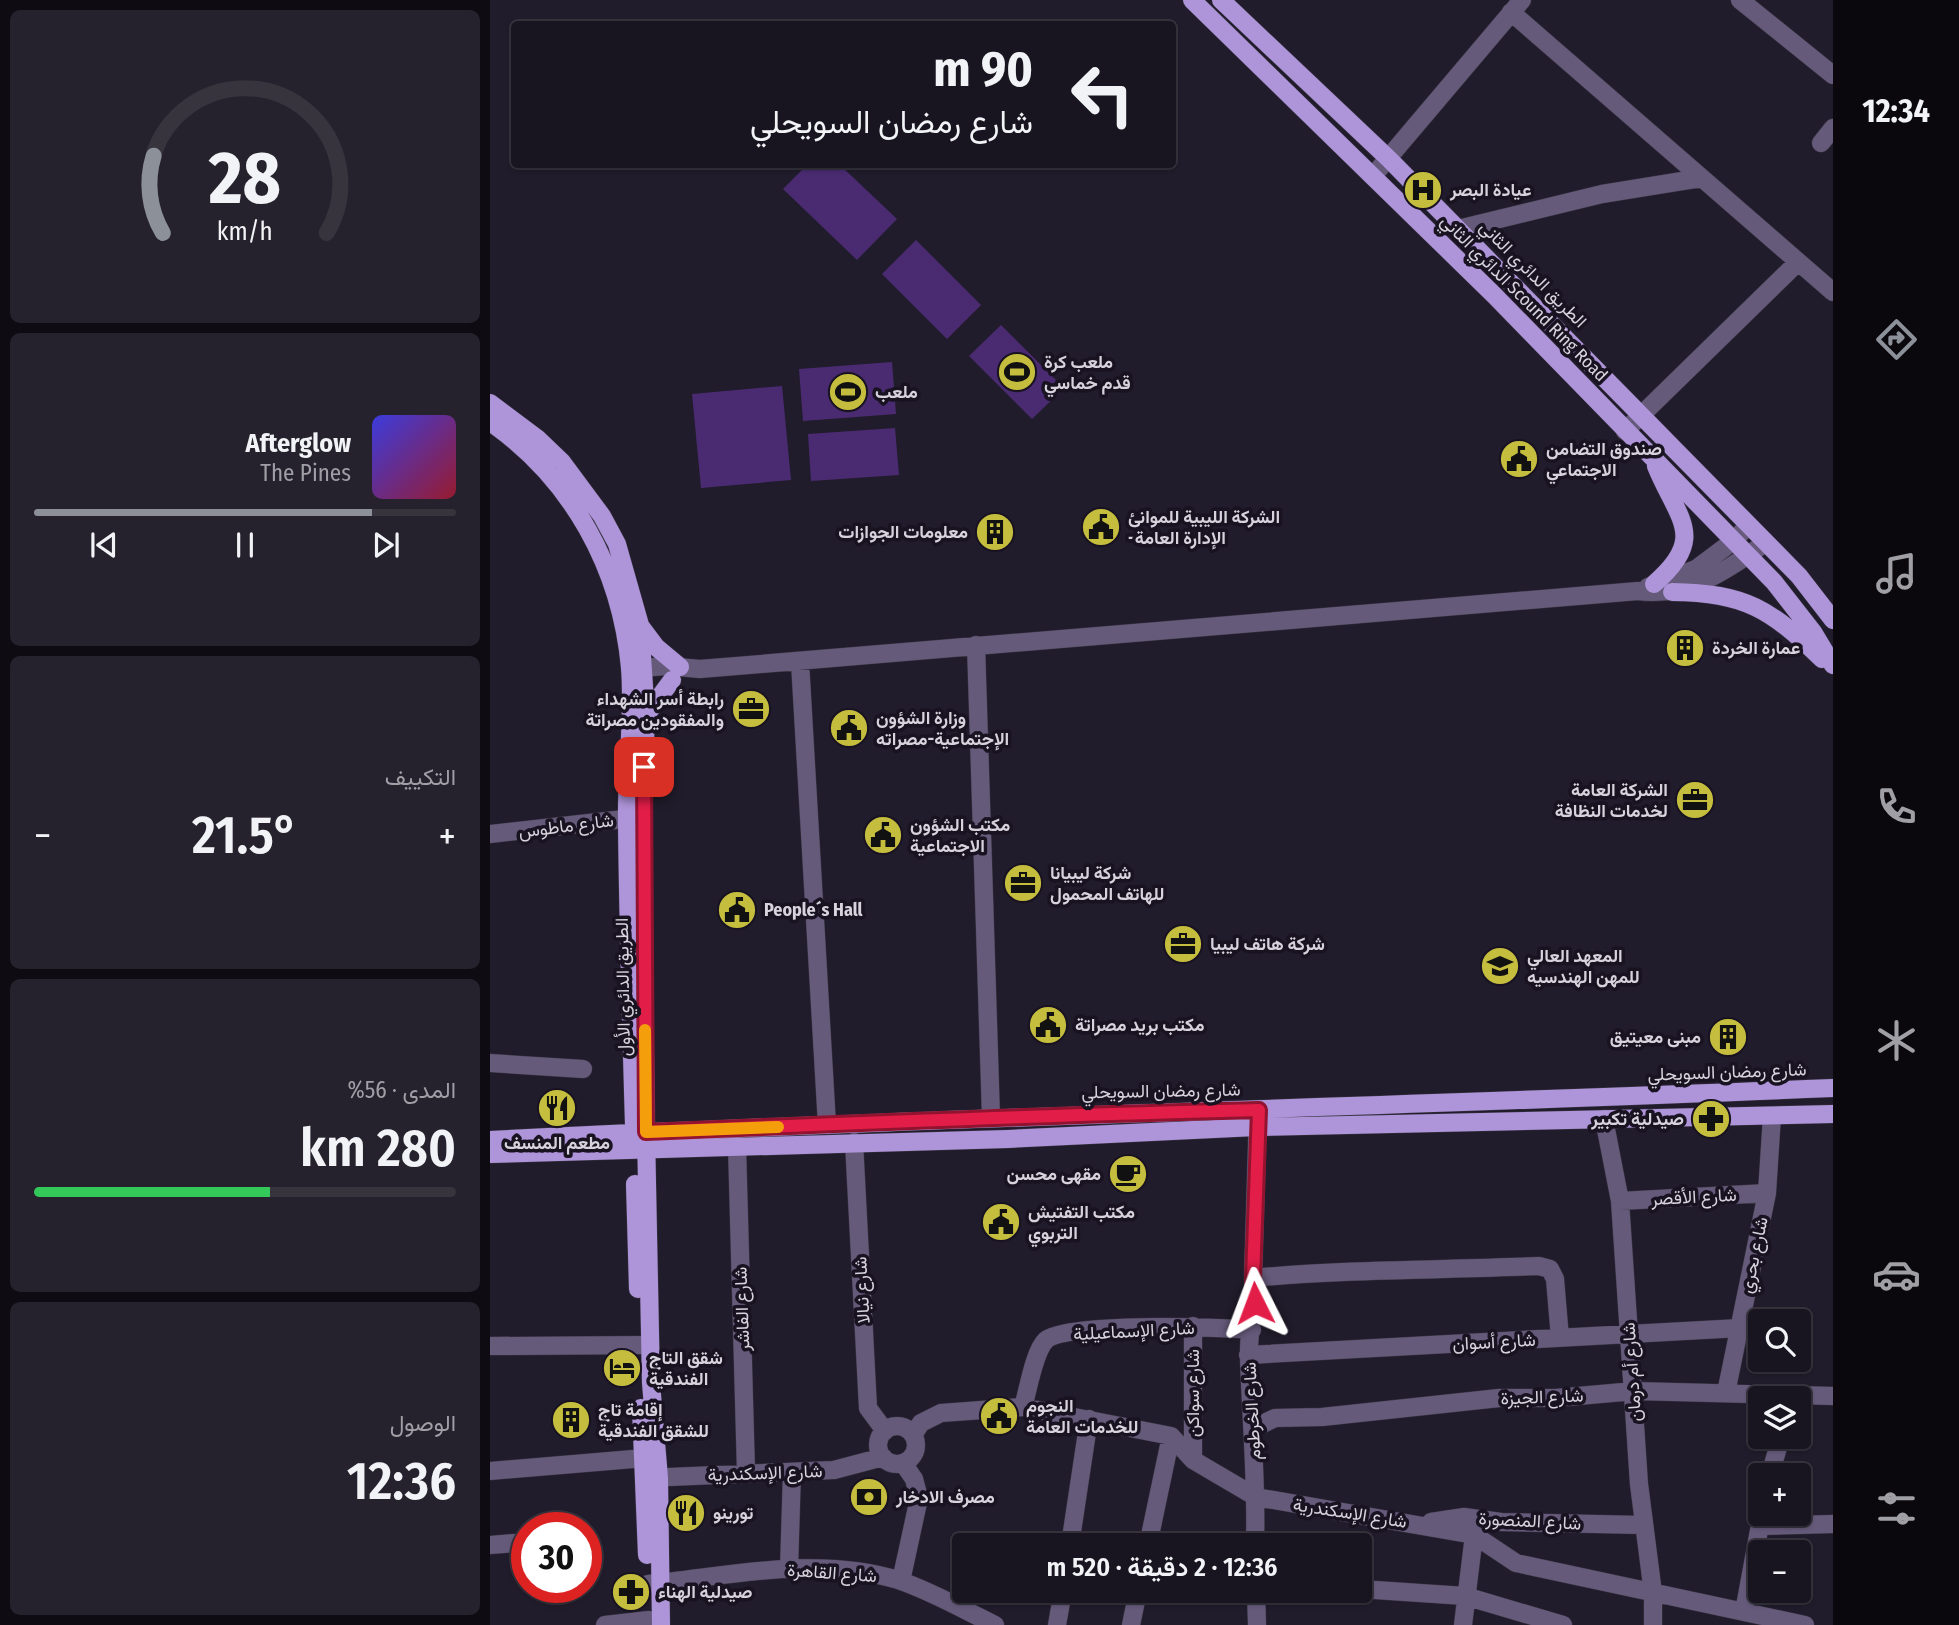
<!DOCTYPE html>
<html lang="ar">
<meta charset="utf-8">
<style>
:root{--surface:#191520;--page:#26222d;--text:#f1f3f6;--muted:#9f9fa5;--line:#37343e;--accent:#8c9099}
body{margin:0;font-family:"Fira Sans Condensed",Vazirmatn,sans-serif;background:var(--page);color:var(--text);direction:rtl;height:100vh;display:flex;flex-direction:column;font-size:26px;white-space:nowrap}
*{box-sizing:border-box;margin:0}
p{font-size:23px;color:var(--muted)}
.icon{flex:none;width:38px;height:38px;fill:none;stroke:currentColor;stroke-width:2;stroke-linecap:round;stroke-linejoin:round}
.map{position:relative;flex:1;overflow:hidden;direction:ltr}
.drawer{display:flex;flex-direction:column;gap:10px;padding:10px;background:#0e0c12;width:490px}
.drawer>*{flex:none}
.guide{position:absolute;left:21px;top:21px;width:665px;height:147px;border-radius:7px;box-shadow:0 2px 5px #0004,0 0 0 2px var(--line);direction:rtl;background:#191520;color:var(--text);overflow:hidden}
.controls{position:absolute;left:1258px;top:1309px;display:grid;gap:14px}
.controls a{display:grid;place-items:center;width:63px;height:63px;border-radius:7px;background:var(--surface);box-shadow:0 2px 5px #0004,0 0 0 2px var(--line);font-size:35px}
.speed{position:absolute;left:21px;top:1512px;display:flex;gap:14px;font-size:35px;font-weight:700;text-align:center}
.speed>*{display:grid;place-content:center;width:91px;height:91px;border-radius:50%;background:var(--surface);box-shadow:0 2px 5px #0004,0 0 0 2px var(--line);line-height:1}
.speed .limit{border:10px solid #d22;background:#fff;color:#111}
.pin{position:absolute;display:grid;place-items:center;width:60px;height:60px;color:#fff;margin:-30px;border-radius:14px;box-shadow:0 4px 10px #0006}
.me{position:absolute;width:77px;margin:-38px;rotate:357deg;stroke-linejoin:round;filter:drop-shadow(0 0 5px #0008)}
.turn{display:flex;align-items:center;gap:24px;height:147px;padding:0 28px;font-size:32px}
.turn .icon{width:91px;height:91px;stroke-width:2.5}
.turn b{display:block;font-size:49px;line-height:60px}
.big{font-size:52px;font-weight:600;line-height:1.1}
.drawer .card{flex:1;display:flex;flex-direction:column;justify-content:center;gap:10px;min-width:0;padding:0 24px;border-radius:10px;background:var(--page)}
.drawer .dial{align-items:center;gap:0}
.dial svg{height:182px;overflow:visible;fill:none;stroke:var(--line);stroke-width:7;stroke-linecap:round;text-anchor:middle}
.dial text{fill:var(--text);stroke:none}
.song{display:flex;align-items:center;gap:21px}
.cover{width:84px;height:84px;border-radius:10px;background:linear-gradient(135deg,hsl(240 70% 55%),hsl(350 70% 35%))}
.played{height:7px;border-radius:4px;background:linear-gradient(90deg,var(--accent) 80%,var(--line) 80%)}
.keys{display:flex;justify-content:space-around;direction:ltr}
.heat{display:flex;justify-content:space-between;align-items:center;font-size:38px;direction:ltr}
.charge{height:10px;border-radius:5px;background:linear-gradient(90deg,#34c759 56%,var(--line) 0)}
.trip{position:absolute;left:462px;top:1533px;width:420px;height:70px;border-radius:7px;background:var(--surface);box-shadow:0 2px 5px #0004,0 0 0 2px var(--line);font-weight:600;line-height:70px;text-align:center;direction:rtl}
main{display:flex;flex:1;min-height:0}
.dock{display:flex;flex-direction:column;width:126px;justify-content:space-around;align-items:center;background:#0a080d;color:var(--muted)}
.dock .icon{width:49px;height:49px}
.dock .on{color:var(--accent)}
.dock b{font-size:32px;color:var(--text)}
.map>svg:first-child{display:block}
</style>
<main>
<nav class="dock">
<b>12:34</b>
<svg class="icon on" aria-label="directions" viewBox="0 0 24 24"><path d="M12 3l9 9-9 9-9-9zM9 14v-3h6M13 9l2 2-2 2"/></svg>
<svg class="icon" aria-label="music" viewBox="0 0 24 24"><path d="M9 18V5l10-2v13"/><circle cx="6" cy="18" r="3"/><circle cx="16" cy="16" r="3"/></svg>
<svg class="icon" aria-label="phone" viewBox="0 0 24 24"><path d="M5 4h4l2 5-3 2q2 4 5 5l2-3 5 2v4C11 20 4 13 5 4z"/></svg>
<svg class="icon" aria-label="climate" viewBox="0 0 24 24"><path d="M12 3v18M4 7l16 10M4 17L20 7"/></svg>
<svg class="icon" aria-label="car" viewBox="0 0 24 24"><path d="M5 17H2v-5l4-1 3-4h7l3 4 3 1v5h-3M9 17h6M6 11h13"/><circle cx="7" cy="17" r="2"/><circle cx="17" cy="17" r="2"/></svg>
<svg class="icon" aria-label="filters" viewBox="0 0 24 24"><path d="M4 7h16M4 17h16"/><circle cx="9" cy="7" r="2"/><circle cx="15" cy="17" r="2"/></svg>
</nav>
<div class="map">
<svg width="1343" height="1625" viewBox="0 0 1343 1625">
<rect width="100%" height="100%" fill="#211c2b"/>
<path fill="#4a2b72" d="M 317,165 L 350,165 L 407,219 L 367,260 L 293,189 Z
M 426,240 L 491,305 L 457,339 L 392,274 Z
M 511,325 L 574,388 L 542,419 L 479,356 Z
M 402,362 L 406,414 L 313,421 L 309,369 Z
M 292,386 L 301,480 L 211,488 L 202,394 Z
M 405,428 L 409,475 L 321,481 L 318,434 Z"/>
<g fill="none" stroke-linecap="round" stroke-linejoin="round">
<g stroke="#3a3644" stroke-width="19">
<path id="minor" d="M 1250,0 L 1343,75
M 1021,12 L 1343,292
M 1331,143 L 1343,128
M 883,176 L 1032,0
M 968,229 L 1112,194 L 1211,178
M 1135,431 L 1307,263
M 1158,587 L 1206,569 L 1242,542 L 1258,526
M 486,645 L 501,1117
M 310,662 L 337,1125
M 140,669 L 176,666 L 210,669 L 1148,591 C 1199,598 1235,571 1275,543
M 0,834 L 152,817
M 0,1063 L 93,1069
M 1114,1119 L 1130,1201 L 1149,1484 L 1163,1593 L 1163,1625
M 364,1142 L 378,1408 L 395,1431
M 247,1146 L 256,1472
M 1130,1201 L 1277,1193
M 763,1278 C 858,1269 953,1270 1049,1266 L 1060,1269 L 1065,1279 L 1070,1338
M 0,1346 L 160,1345
M 758,1355 L 1250,1328
M 1236,1393 L 1277,1193 L 1282,1116
M 533,1407 C 538,1391 544,1351 556,1340 C 577,1322 729,1327 762,1330
M388 1445a19 19 0 1 1 38 0a19 19 0 1 1-38 0Z
M 764,1428 L 785,1418 L 832,1417 L 1009,1398 L 1066,1398 L 1144,1391 L 1343,1396
M 423,1435 L 431,1423 L 451,1413 L 533,1407 L 681,1436 L 703,1460 L 766,1497 L 984,1535 L 1026,1563 L 1315,1625
M 703,1460 L 703,1326
M 0,1471 L 167,1457
M 1280,1475 L 1291,1437
M 155,1478 L 344,1470 L 393,1457
M 941,1522 L 974,1517 L 1011,1522 L 1153,1525
M 1270,1526 L 1343,1524
M 0,1545 L 37,1542
M 580,1545 L 599,1419
M 658,1545 L 681,1436
M 765,1545 C 767,1482 761,1421 759,1358 C 758,1331 765,1305 763,1278 L 768,1112
M 299,1569 L 302,1472
M 411,1581 L 429,1498 L 424,1479 L 413,1463
M 158,1584 C 240,1576 327,1555 408,1580 C 441,1591 474,1610 505,1625
M 870,1589 L 975,1596 L 1073,1625
M 766,1591 L 767,1625
M 1254,1612 L 1272,1514
M 115,1625 L 159,1620
M 567,1625 L 573,1591
M 641,1625 L 648,1591
M 973,1625 L 984,1535 L 979,1526"/>
</g>
<g stroke="#3a3644" stroke-width="19">
<path id="major" d="M 702,0 L 1004,295 L 1284,582 L 1323,632 L 1343,665
M 731,0 L 899,159 L 1309,576 L 1343,620
M 0,403 L 48,439 L 72,462 L 112,516 L 127,544 L 150,625 L 156,717 L 152,817 L 156,1132 L 161,1383 L 169,1478 L 171,1625
M 0,422 C 82,479 131,568 140,668 C 144,719 136,770 137,822 C 138,923 141,1024 144,1125
M 1164,584 C 1218,537 1188,520 1166,466
M 1182,592 C 1256,593 1280,609 1332,659
M 151,627 L 166,647 L 190,667
M 157,714 L 182,680
M 0,1140 C 447,1117 895,1107 1343,1088
M 0,1154 L 518,1139 L 766,1127 L 1343,1114
M 145,1184 L 148,1289
M 151,1408 L 157,1555"/>
</g>
<use href="#minor" stroke="#665a7b" stroke-width="18"/>
<use href="#major" stroke="#ae94d9" stroke-width="18"/>
</g>
<g fill="none" stroke-linecap="round" stroke-linejoin="round">
<g stroke="#92132f" stroke-width="18">
<path id="route" d="M 154,767 L 156,1132 C 360,1123 564,1115 769,1110 L 763,1278 L 765,1303"/>
</g>
<use href="#route" stroke="#e11d48" stroke-width="12"/>
<path stroke="#f59e0b" stroke-width="12" d="M 155,1030 L 156,1132 L 288,1127"/>
</g>
<defs>
<g id="hospital-disc" transform="scale(2.0125)"><circle r="9.5" fill="#c4bd3e" stroke="#181221"/><path d="M-5-5h3v3.5h4V-5h3V5h-3V1.5h-4V5h-3Z" fill="#111"/></g>
<g id="stadium-disc" transform="scale(2.0125)"><circle r="9.5" fill="#c4bd3e" stroke="#181221"/><path d="M0-5a6.5 5 0 1 0 0 10a6.5 5 0 1 0 0-10ZM-3.5-1.8h7v3.6h-7Z" fill="#111"/></g>
<g id="civic-disc" transform="scale(2.0125)"><circle r="9.5" fill="#c4bd3e" stroke="#181221"/><path d="M-.6-6.5H3V-4.5H.6V-3L4-1V1h2V6H-6V1h2V-1L-.6-3ZM-1.2 2.5V6h2.4V2.5Z" fill="#111"/></g>
<g id="building-disc" transform="scale(2.0125)"><circle r="9.5" fill="#c4bd3e" stroke="#181221"/><path d="M-4-6H4V6H1V3H-1V6H-4ZM-2.5-4.3h1.7v1.8h-1.7ZM.8-4.3h1.7v1.8H.8ZM-2.5-1h1.7V.8h-1.7ZM.8-1h1.7V.8H.8Z" fill="#111"/></g>
<g id="office-disc" transform="scale(2.0125)"><circle r="9.5" fill="#c4bd3e" stroke="#181221"/><path d="M-6-3h4V-5.5h4V-3h4V5H-6ZM-1-4.5V-3h2v-1.5ZM-6 0V1H6V0Z" fill="#111"/></g>
<g id="school-disc" transform="scale(2.0125)"><circle r="9.5" fill="#c4bd3e" stroke="#181221"/><path d="M0-5L7-2L0 1L-7-2ZM-4 1L0 2.5L4 1V4Q0 6-4 4Z" fill="#111"/></g>
<g id="restaurant-disc" transform="scale(2.0125)"><circle r="9.5" fill="#c4bd3e" stroke="#181221"/><path d="M-5-6h1v4h1v-4h1v4h1v-4h1v5L-1.5 .5V6h-2V.5L-5-1ZM5-6V6H3V1.5H1.5Q1.5-4 5-6Z" fill="#111"/></g>
<g id="pharmacy-disc" transform="scale(2.0125)"><circle r="9.5" fill="#c4bd3e" stroke="#181221"/><path d="M-2-6h4v4h4v4h-4v4h-4v-4h-4v-4h4Z" fill="#111"/></g>
<g id="cafe-disc" transform="scale(2.0125)"><circle r="9.5" fill="#c4bd3e" stroke="#181221"/><path d="M-5.5-4.5H6V0H3Q3 3.5 0 3.5H-2.5Q-5.5 3.5-5.5 0ZM3-3.2v2h1.7v-2ZM-6 4.5H4V6H-6Z" fill="#111"/></g>
<g id="hotel-disc" transform="scale(2.0125)"><circle r="9.5" fill="#c4bd3e" stroke="#181221"/><path d="M-6-4.5h1.5V1H6V5H4.5V3h-9V5H-6ZM-4 0a1.8 1.8 0 1 1 3.6 0ZM.5 0V-2.5h3Q6-2.5 6 0Z" fill="#111"/></g>
<g id="bank-disc" transform="scale(2.0125)"><circle r="9.5" fill="#c4bd3e" stroke="#181221"/><path d="M-6-4H6V4H-6ZM0-2.3a2.3 2.3 0 1 0 0 4.6a2.3 2.3 0 1 0 0-4.6Z" fill="#111"/></g>
</defs>
<g fill-rule="evenodd">
<use href="#hospital-disc" x="933" y="190"/>
<use href="#stadium-disc" x="527" y="372"/>
<use href="#stadium-disc" x="358" y="392"/>
<use href="#civic-disc" x="1029" y="459"/>
<use href="#civic-disc" x="611" y="527"/>
<use href="#building-disc" x="505" y="532"/>
<use href="#building-disc" x="1195" y="648"/>
<use href="#office-disc" x="261" y="709"/>
<use href="#civic-disc" x="359" y="728"/>
<use href="#office-disc" x="1205" y="800"/>
<use href="#civic-disc" x="393" y="835"/>
<use href="#office-disc" x="533" y="883"/>
<use href="#civic-disc" x="247" y="910"/>
<use href="#office-disc" x="693" y="944"/>
<use href="#school-disc" x="1010" y="966"/>
<use href="#civic-disc" x="558" y="1025"/>
<use href="#building-disc" x="1238" y="1037"/>
<use href="#restaurant-disc" x="67" y="1108"/>
<use href="#pharmacy-disc" x="1221" y="1119"/>
<use href="#cafe-disc" x="638" y="1174"/>
<use href="#civic-disc" x="511" y="1222"/>
<use href="#hotel-disc" x="132" y="1368"/>
<use href="#civic-disc" x="509" y="1416"/>
<use href="#building-disc" x="81" y="1420"/>
<use href="#bank-disc" x="379" y="1497"/>
<use href="#restaurant-disc" x="196" y="1513"/>
<use href="#pharmacy-disc" x="141" y="1592"/>
</g>
<g text-anchor="middle" dominant-baseline="central" stroke-width="7" stroke-linejoin="round" paint-order="stroke">
<g font-size="18" font-weight="bold" fill="#d6d3dd" stroke="#181221" text-anchor="start">
<text x="960" y="190">عيادة البصر</text>
<text x="554" y="362">ملعب كرة<tspan x="554" dy="21">قدم خماسي</tspan></text>
<text x="385" y="392">ملعب</text>
<text x="1056" y="449">صندوق التضامن<tspan x="1056" dy="21">الاجتماعي</tspan></text>
<text x="638" y="517">الشركة الليبية للموانئ<tspan x="638" dy="21">-الإدارة العامة</tspan></text>
<text x="478" y="532" text-anchor="end">معلومات الجوازات</text>
<text x="1222" y="648">عمارة الخردة</text>
<text x="234" y="699" text-anchor="end">رابطة أسر الشهداء<tspan x="234" dy="21">والمفقودين مصراتة</tspan></text>
<text x="386" y="718">وزارة الشؤون<tspan x="386" dy="21">الإجتماعية-مصراته</tspan></text>
<text x="1178" y="790" text-anchor="end">الشركة العامة<tspan x="1178" dy="21">لخدمات النظافة</tspan></text>
<text x="420" y="825">مكتب الشؤون<tspan x="420" dy="21">الاجتماعية</tspan></text>
<text x="560" y="873">شركة ليبيانا<tspan x="560" dy="21">للهاتف المحمول</tspan></text>
<text x="274" y="910">People´s Hall</text>
<text x="720" y="944">شركة هاتف ليبيا</text>
<text x="1037" y="956">المعهد العالي<tspan x="1037" dy="21">للمهن الهندسيه</tspan></text>
<text x="585" y="1025">مكتب بريد مصراتة</text>
<text x="1211" y="1037" text-anchor="end">مبنى معيتيق</text>
<text x="1194" y="1119" text-anchor="end">صيدلية تكبير</text>
<text x="67" y="1143" text-anchor="middle">مطعم المنسف</text>
<text x="611" y="1174" text-anchor="end">مقهى محسن</text>
<text x="538" y="1212">مكتب التفتيش<tspan x="538" dy="21">التربوي</tspan></text>
<text x="159" y="1358">شقق التاج<tspan x="159" dy="21">الفندقية</tspan></text>
<text x="536" y="1406">النجوم<tspan x="536" dy="21">للخدمات العامة</tspan></text>
<text x="108" y="1410">إقامة تاج<tspan x="108" dy="21">للشقق الفندقية</tspan></text>
<text x="406" y="1497">مصرف الادخار</text>
<text x="223" y="1513">تورينو</text>
<text x="168" y="1592">صيدلية الهناء</text>
</g>
<g font-size="18" fill="#d6d3dd" stroke="#181221">
<text transform="translate(1043 274) rotate(45)">الطريق الدائري الثاني</text>
<text transform="translate(1034 298) rotate(45)">الدائري الثاني Scound Ring Road</text>
<text transform="translate(76 826) rotate(-7)">شارع ماطوس</text>
<text transform="translate(133 987) rotate(-91)">الطريق الدائري الأول</text>
<text transform="translate(1237 1072) rotate(-2)">شارع رمضان السويحلي</text>
<text transform="translate(671 1091) rotate(-1)">شارع رمضان السويحلي</text>
<text transform="translate(1204 1197) rotate(-3)">شارع الأقصر</text>
<text transform="translate(1264 1255) rotate(-78)">شارع بحري</text>
<text transform="translate(372 1290) rotate(-93)">شارع نيالا</text>
<text transform="translate(252 1309) rotate(-92)">شارع الفاشر</text>
<text transform="translate(644 1331) rotate(-3)">شارع الإسماعيلية</text>
<text transform="translate(1004 1342) rotate(-3)">شارع أسوان</text>
<text transform="translate(1142 1372) rotate(-94)">شارع أم درمان</text>
<text transform="translate(703 1393) rotate(-90)">شارع سواكن</text>
<text transform="translate(1052 1397) rotate(-2)">شارع الجيزة</text>
<text transform="translate(762 1411) rotate(-93)">شارع الخرطوم</text>
<text transform="translate(275 1473) rotate(-2)">شارع الإسكندرية</text>
<text transform="translate(860 1513) rotate(9)">شارع الإسكندرية</text>
<text transform="translate(1040 1521) rotate(3)">شارع المنصورة</text>
<text transform="translate(342 1573) rotate(4)">شارع القاهرة</text>
</g>
</g>
</svg>
<div class="controls">
<a><svg class="icon" aria-label="search" viewBox="0 0 24 24"><circle cx="10" cy="10" r="6"/><path d="M15 15l6 6"/></svg></a>
<a><svg class="icon" aria-label="layers" viewBox="0 0 24 24"><path d="M12 4l9 5-9 5-9-5zM3 14l9 5 9-5"/></svg></a>
<a>+</a>
<a>−</a>
</div>
<div class="speed"><div class="limit">30</div></div>
<div class="pin" style="left:154px;top:767px;background:#d93025"><svg class="icon" aria-label="arrive" viewBox="0 0 24 24"><path d="M6 21V4h12l-3 4 3 4H6"/></svg></div>
<svg class="me" style="left:765px;top:1303px" viewBox="-20 -20 40 40"><path d="M0-17L14 15 0 8-14 15z" fill="#e11d48" stroke="#fff" stroke-width="4"/></svg>
<div class="trip">12:36 · 2 دقيقة · 520 m</div>
<div class="guide">
<div class="turn"><svg class="icon" aria-label="left" viewBox="0 0 24 24"><path d="M17 20v-9H6M10 6l-5 5 5 5"/></svg><div><b>90 m</b>شارع رمضان السويحلي</div></div>
</div>
</div>
<section class="drawer">
<div class="card dial"><svg viewBox="0 0 100 80">
<path d="M14 69A42 42 0 1 1 86 69"/>
<path d="M14 69A42 42 0 0 1 10 35" stroke="#8c9099"/>
<text x="50" y="56" font-size="32" font-weight="700">28</text>
<text x="50" y="72" font-size="11">km/h</text>
</svg></div>
<div class="card">
<div class="song"><i class="cover"></i><div><b>Afterglow</b><p>The Pines</p></div></div>
<div class="played"></div>
<div class="keys"><svg class="icon" aria-label="previous" viewBox="0 0 24 24"><path d="M18 5L8 12l10 7zM5 5v14"/></svg><svg class="icon" aria-label="pause" viewBox="0 0 24 24"><path d="M8 5v14M16 5v14"/></svg><svg class="icon" aria-label="next" viewBox="0 0 24 24"><path d="M6 5l10 7-10 7zM19 5v14"/></svg></div>
</div>
<div class="card"><p>التكييف</p>
<div class="heat"><a>−</a><b class="big">21.5°</b><a>+</a></div>
</div>
<div class="card"><p>المدى · 56%</p><b class="big">280 km</b><div class="charge"></div></div>
<div class="card"><p>الوصول</p><b class="big">12:36</b></div>
</section>
</main>
